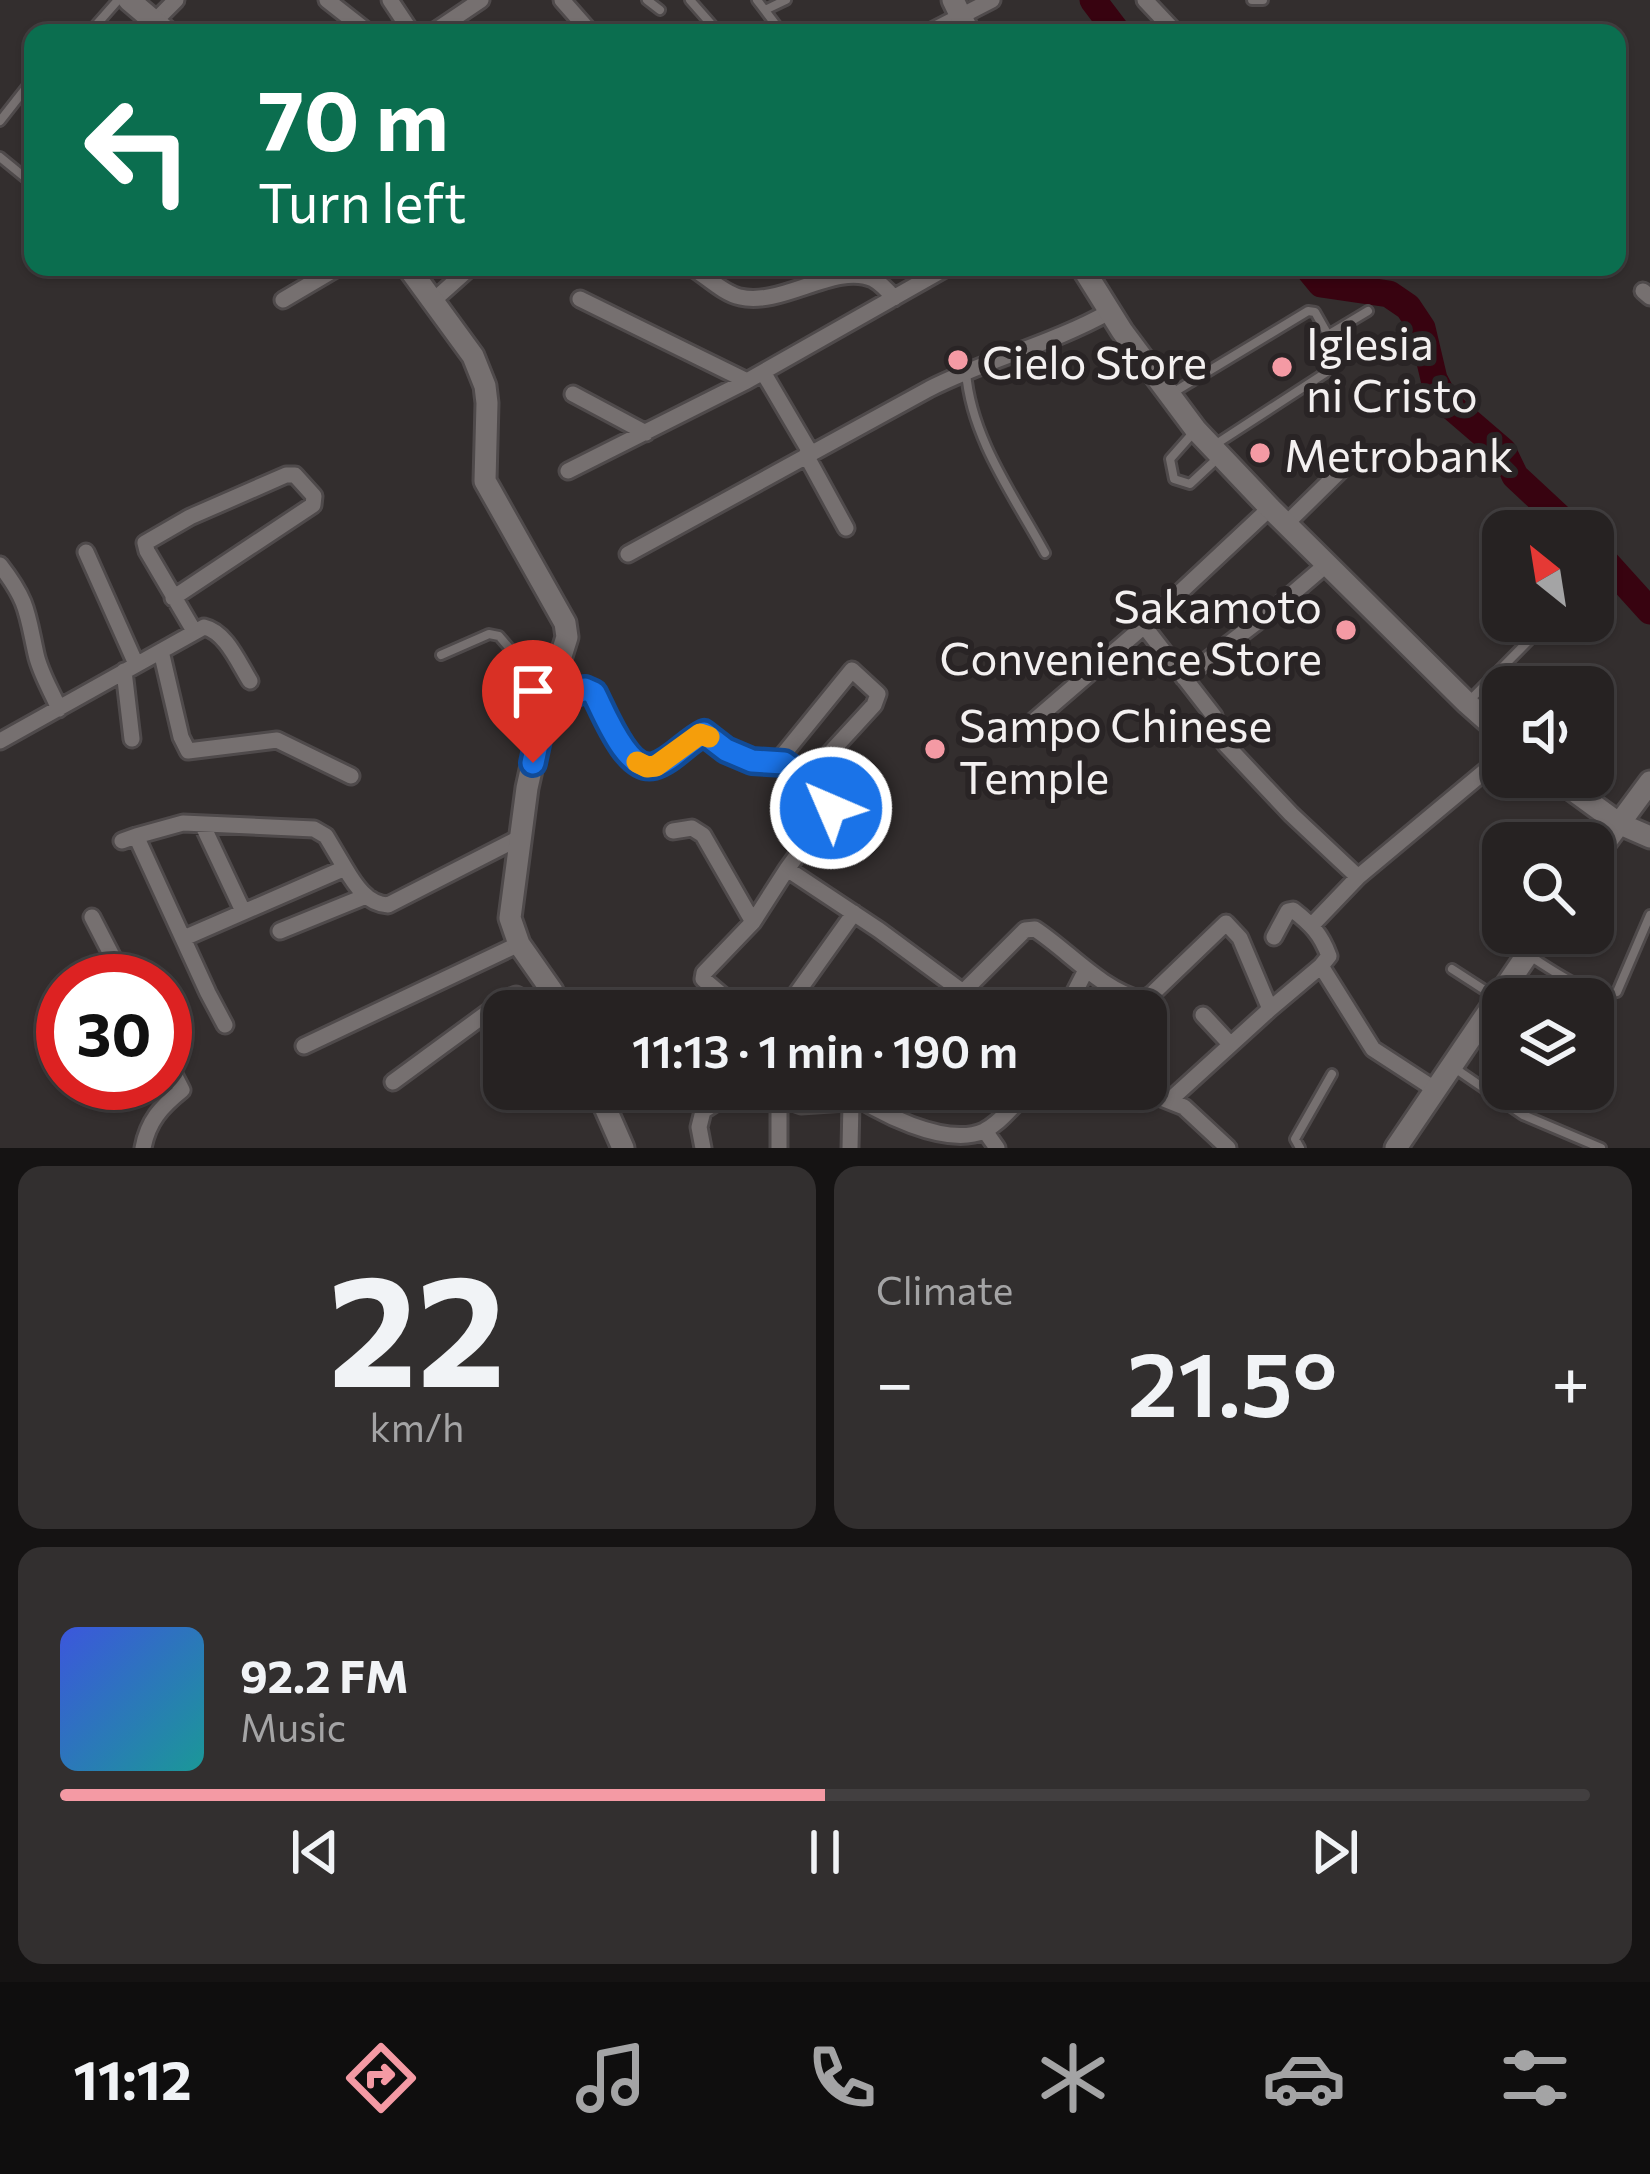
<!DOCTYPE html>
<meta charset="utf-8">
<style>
:root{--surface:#262222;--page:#322f2f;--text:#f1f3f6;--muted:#a4a4a5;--line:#423f40;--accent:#f49aa4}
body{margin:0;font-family:Commissioner,sans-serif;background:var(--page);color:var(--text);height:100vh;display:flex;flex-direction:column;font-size:45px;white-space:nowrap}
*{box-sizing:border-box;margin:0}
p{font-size:39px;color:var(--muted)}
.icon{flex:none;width:66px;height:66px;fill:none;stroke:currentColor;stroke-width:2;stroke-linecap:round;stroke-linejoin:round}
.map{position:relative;height:1148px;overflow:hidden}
.drawer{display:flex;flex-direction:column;gap:18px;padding:18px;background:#151313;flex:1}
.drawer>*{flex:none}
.hud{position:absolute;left:24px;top:24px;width:1602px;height:252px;border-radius:24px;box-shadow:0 3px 9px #0004,0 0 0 3px var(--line);background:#0b6e4f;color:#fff;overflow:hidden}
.needle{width:78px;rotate:330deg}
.controls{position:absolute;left:1482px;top:510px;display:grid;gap:24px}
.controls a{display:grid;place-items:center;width:132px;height:132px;border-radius:24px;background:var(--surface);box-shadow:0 3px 9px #0004,0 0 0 3px var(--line);font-size:60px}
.speed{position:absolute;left:36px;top:954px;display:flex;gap:24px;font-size:60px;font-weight:700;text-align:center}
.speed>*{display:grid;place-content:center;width:156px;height:156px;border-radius:50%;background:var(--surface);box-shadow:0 3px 9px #0004,0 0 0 3px var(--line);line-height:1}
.speed .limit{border:18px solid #d22;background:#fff;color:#111}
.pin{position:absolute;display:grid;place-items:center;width:102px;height:102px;color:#fff;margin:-123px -51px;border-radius:50% 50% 50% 0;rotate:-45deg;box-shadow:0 0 12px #0007}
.pin .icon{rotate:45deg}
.me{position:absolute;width:132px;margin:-66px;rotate:315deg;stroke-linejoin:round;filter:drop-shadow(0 0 9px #0008)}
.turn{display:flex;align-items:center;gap:42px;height:252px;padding:0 36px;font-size:54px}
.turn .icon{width:156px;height:156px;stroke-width:2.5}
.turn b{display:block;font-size:84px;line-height:102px}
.big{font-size:90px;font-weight:600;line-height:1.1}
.drawer .card{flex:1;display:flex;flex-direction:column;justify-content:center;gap:18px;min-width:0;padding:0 42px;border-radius:24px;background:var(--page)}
.drawer .dial{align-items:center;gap:0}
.dial b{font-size:156px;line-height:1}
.song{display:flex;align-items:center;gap:36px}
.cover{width:144px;height:144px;border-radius:18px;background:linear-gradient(135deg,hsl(230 70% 55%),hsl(180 70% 35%))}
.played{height:12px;border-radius:6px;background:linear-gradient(90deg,var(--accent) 50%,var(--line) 50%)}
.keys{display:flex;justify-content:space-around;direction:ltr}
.heat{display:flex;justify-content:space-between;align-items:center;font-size:66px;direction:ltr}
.drawer .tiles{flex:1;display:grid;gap:18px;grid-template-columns:1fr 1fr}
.card:last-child{grid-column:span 2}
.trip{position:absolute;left:483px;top:990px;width:684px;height:120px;border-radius:24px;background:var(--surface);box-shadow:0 3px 9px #0004,0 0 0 3px var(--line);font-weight:600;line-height:120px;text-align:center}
.dock{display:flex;height:192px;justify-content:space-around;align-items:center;background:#0f0e0e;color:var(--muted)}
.dock .icon{width:84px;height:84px}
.dock .selected{color:var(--accent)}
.dock b{font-size:54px;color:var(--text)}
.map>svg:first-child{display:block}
</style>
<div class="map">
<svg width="1650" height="1148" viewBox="0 0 1650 1148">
<rect width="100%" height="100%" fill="#332e2e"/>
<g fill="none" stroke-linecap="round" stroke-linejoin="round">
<path stroke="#380310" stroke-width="27" d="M 1093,0 L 1118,33
M 1307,267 L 1321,284 L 1389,294 L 1408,307 L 1422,328 L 1434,379 L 1446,402 L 1503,451 L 1515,476 L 1574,531
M 1593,548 L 1650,611"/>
<g stroke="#4f4a4b" stroke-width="14">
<path id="lane" d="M 647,0 L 660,10
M 690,0 L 719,33
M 757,0 L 782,33
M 1252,0 L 1263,0
M 765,10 L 786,0
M 89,33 L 118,0
M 0,121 L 33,79
M 0,157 L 33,184
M 966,372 C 971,438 1014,496 1045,553
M 1174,392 L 1308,311 L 1315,312 L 1328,335
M 1193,433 L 1170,459 L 1174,479 L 1190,484 L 1219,457
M 1213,446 L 1336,366 L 1338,358 L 1328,335 L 1368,311
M 441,655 L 489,634 L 499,636 L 547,692
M 1468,702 L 1548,621
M 1489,911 L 1503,920
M 1528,955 C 1550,968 1593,1001 1617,992 L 1650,915
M 1452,969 L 1497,998
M 1453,1067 L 1523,1115 L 1601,1148
M 1300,1148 L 1295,1139 L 1332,1074"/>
</g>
<g stroke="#4f4a4b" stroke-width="21">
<path id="street" d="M 327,0 L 369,33
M 390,0 L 412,33
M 562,0 L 591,33
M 1145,0 L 1176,33
M 156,20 L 176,0
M 432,33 L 481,0
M 928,33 L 992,0
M 691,267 C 706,276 724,294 740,297 C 782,307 836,262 873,279 C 881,283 888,291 894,298
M 1643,291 L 1650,297
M 580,299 L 747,381
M 283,300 L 339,267
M 434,300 L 471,267
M 763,372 L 810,452
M 573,394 L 646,433
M 806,455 L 846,528
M 568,471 L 747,381 L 948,267
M 1286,524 L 1345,466
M 86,552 L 136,664
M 628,554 L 929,389 C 988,359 1052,344 1109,312
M 0,565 C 28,601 27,613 36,654 C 40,673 52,692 59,709
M 173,598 L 313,505 L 314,496 L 295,475 L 286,475 L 190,517 L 145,543 L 147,551 L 194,631
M 1144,626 L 1214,716 L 1220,737 L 1226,745 L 1291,814 L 1358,877
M 161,651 L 181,737 L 188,751 L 277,740 L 351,776
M 124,671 L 132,739
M 1184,678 L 1278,606 L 1327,564
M 545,707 C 559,700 575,688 590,690 C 604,708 626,777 656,765 C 673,759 686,741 704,733 L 726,750 L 752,761 L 784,763 L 806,779 L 831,809 L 787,869 L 753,922 L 704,973 L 703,979 L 741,1011
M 1028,726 L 1144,626 L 1270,508
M 0,741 L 204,627 C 226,632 238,662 250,681
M 778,761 L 852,670 L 878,694 L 874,705 L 806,779
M 202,824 L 243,911
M 673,831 L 692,828 L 703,835 L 753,922
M 136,836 L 183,823 L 314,829 L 326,836 L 345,868
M 122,841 L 136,836 L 208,993 L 225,1025
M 787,869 L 879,930 L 963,992
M 92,917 L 125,981
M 1312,925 L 1358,877 L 1503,756
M 280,931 L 366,896
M 1274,937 L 1288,911 L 1293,910 C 1311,924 1321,934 1329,956 L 1321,966 L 1373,1049 L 1436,1090
M 184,938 L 345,868 C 355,885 367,904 388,905 L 519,838
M 784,1011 L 854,913
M 944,1011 L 1025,930 L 1035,929 C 1070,952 1100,989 1142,1000 L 1151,995 L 1226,923 L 1240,938 L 1270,1009
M 1065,1011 L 1086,970
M 1203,1015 L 1230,1044
M 304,1046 L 519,944
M 393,1082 L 506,999 L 516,995 L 528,1001 L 552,991
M 777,1089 L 790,1101 L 801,1105 L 861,1101 L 871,1089
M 845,1089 C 875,1112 946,1148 984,1131 C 1004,1121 1015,1100 1034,1089
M 1139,1089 L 1184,1107 L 1228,1148
M 779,1091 L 779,1148
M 1170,1100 L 1270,1009 L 1321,966
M 985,1131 L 997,1148
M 143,1148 C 148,1121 161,1107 182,1090 L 165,1057
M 703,1148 L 699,1127 L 703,1111 L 736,1089
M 850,1148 L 851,1103"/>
</g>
<g stroke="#4f4a4b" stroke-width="27">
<path id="secondary" d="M 129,0 L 168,33
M 953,0 L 969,33
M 408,267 L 473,356 L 485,386 L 487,403 L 485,481 L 565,623 L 567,637 L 545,707 L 527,788 L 510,918 L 519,944 L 552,991 L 561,1011
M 1082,267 L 1122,331 L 1196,430 L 1270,508 L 1467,703 L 1503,735
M 1555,777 L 1618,823 L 1650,837
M 1593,859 L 1650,782
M 597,1089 L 623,1148
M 1396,1148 L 1542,933"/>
</g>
<use href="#lane" stroke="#767070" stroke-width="8"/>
<use href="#street" stroke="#767070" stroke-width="15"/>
<use href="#secondary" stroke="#767070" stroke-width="21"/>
</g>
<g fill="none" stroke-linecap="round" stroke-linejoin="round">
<g stroke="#114b97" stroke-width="30">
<path id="route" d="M 533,763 L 545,707 L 585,689 L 594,693 C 604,712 627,773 654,766 C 672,761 687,741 704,733 L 726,750 L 752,761 L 784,763 L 806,779 L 831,808"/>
</g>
<use href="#route" stroke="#1a73e8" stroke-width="21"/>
<path stroke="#f59e0b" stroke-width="21" d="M 637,762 L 647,767 L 656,766 L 700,734 L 709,737"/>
</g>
<g fill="#f49aa4" stroke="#292425" stroke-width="4.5">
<circle cx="958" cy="360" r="12"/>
<circle cx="1282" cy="367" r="12"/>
<circle cx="1260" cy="453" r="12"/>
<circle cx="1346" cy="630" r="12"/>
<circle cx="935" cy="749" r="12"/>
</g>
<g text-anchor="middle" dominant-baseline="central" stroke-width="12" stroke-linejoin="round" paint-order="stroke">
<g font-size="45" fill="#f3f0f0" stroke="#292425" text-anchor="start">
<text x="1306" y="341">Iglesia<tspan x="1306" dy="52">ni Cristo</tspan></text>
<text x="982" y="360">Cielo Store</text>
<text x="1284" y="453">Metrobank</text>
<text x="1322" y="604" text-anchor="end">Sakamoto<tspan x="1322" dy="52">Convenience Store</tspan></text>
<text x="959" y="723">Sampo Chinese<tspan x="959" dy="52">Temple</tspan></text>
</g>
</g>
</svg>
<div class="controls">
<a><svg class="needle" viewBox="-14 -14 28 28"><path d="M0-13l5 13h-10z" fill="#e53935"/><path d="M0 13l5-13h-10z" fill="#a4a4a5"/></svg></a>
<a><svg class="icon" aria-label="sound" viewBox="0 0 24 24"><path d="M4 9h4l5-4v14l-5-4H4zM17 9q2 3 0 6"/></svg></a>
<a><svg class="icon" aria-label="search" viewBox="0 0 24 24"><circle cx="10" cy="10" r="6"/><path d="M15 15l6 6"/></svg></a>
<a><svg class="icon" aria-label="layers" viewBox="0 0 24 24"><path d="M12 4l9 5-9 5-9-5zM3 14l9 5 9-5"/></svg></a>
</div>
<div class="speed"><div class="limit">30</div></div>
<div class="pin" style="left:533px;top:763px;background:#d93025"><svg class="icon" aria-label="arrive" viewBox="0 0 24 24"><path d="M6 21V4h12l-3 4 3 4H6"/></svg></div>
<svg class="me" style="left:831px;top:808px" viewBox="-20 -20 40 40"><circle r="17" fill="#1a73e8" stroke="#fff" stroke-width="3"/><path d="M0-11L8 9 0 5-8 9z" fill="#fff"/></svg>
<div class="trip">11:13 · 1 min · 190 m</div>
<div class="hud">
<div class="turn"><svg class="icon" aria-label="left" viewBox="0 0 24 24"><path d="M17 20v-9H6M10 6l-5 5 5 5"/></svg><div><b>70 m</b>Turn left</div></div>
</div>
</div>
<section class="drawer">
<div class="tiles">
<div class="card dial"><b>22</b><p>km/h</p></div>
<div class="card"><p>Climate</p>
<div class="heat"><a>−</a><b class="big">21.5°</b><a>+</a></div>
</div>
<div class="card">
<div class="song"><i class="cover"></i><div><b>92.2 FM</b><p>Music</p></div></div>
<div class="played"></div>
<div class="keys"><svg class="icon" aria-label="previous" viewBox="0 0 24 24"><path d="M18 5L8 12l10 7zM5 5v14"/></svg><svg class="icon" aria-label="pause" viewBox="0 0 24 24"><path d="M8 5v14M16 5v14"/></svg><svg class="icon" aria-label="next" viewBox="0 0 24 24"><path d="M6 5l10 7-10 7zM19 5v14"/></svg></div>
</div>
</div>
</section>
<nav class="dock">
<b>11:12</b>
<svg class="icon selected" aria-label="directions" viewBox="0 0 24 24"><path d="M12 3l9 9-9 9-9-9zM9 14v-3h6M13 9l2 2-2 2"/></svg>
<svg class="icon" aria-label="music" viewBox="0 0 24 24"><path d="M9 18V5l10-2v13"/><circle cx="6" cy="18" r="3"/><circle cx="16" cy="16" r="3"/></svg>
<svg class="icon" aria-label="phone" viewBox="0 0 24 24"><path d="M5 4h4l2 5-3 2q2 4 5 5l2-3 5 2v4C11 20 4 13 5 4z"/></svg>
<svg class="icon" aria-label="climate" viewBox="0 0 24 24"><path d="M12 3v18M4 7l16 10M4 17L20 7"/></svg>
<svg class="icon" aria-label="car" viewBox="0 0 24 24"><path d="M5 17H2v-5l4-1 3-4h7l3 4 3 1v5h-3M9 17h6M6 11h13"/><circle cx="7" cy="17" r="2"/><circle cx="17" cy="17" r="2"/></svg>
<svg class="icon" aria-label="filters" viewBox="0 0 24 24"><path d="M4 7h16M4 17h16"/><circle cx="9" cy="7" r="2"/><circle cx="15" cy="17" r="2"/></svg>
</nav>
